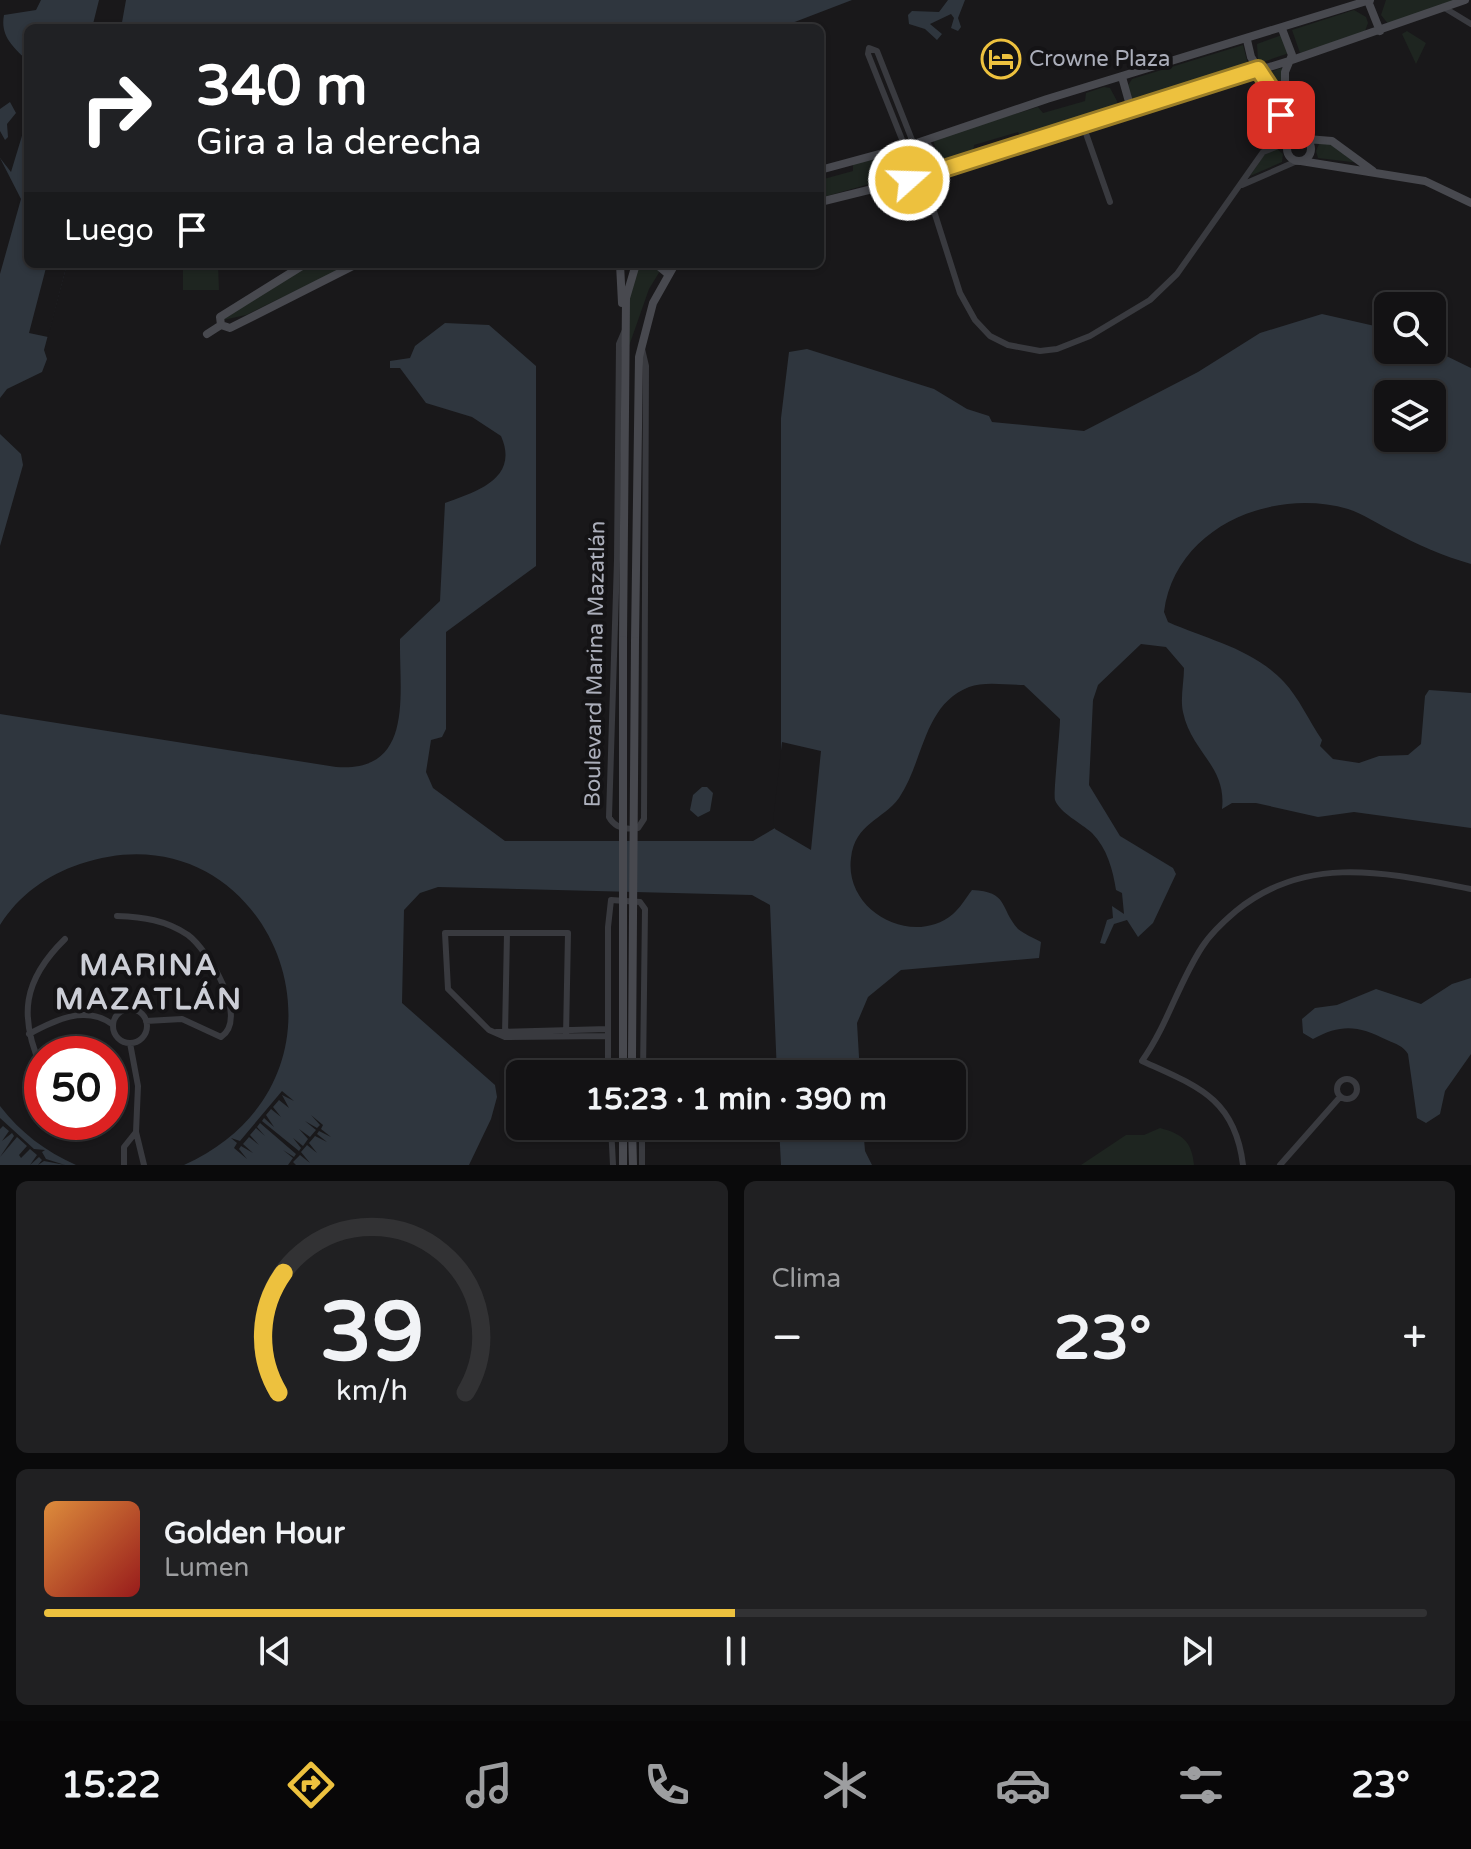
<!DOCTYPE html>
<html lang="es">
<meta charset="utf-8">
<style>
:root{--surface:#131214;--page:#202022;--text:#f1f3f6;--muted:#9d9ea0;--line:#323234;--accent:#edc13e}
body{margin:0;font-family:"Varela Round",sans-serif;background:var(--page);color:var(--text);height:100vh;display:flex;flex-direction:column;font-size:30px;white-space:nowrap}
*{box-sizing:border-box;margin:0}
p{font-size:26px;color:var(--muted)}
.icon{flex:none;width:44px;height:44px;fill:none;stroke:currentColor;stroke-width:2;stroke-linecap:round;stroke-linejoin:round}
.map{position:relative;height:1165px;overflow:hidden}
.details{display:flex;flex-direction:column;gap:16px;padding:16px;background:#0a0a0b;flex:1}
.details>*{flex:none}
.top-card{position:absolute;left:24px;top:24px;width:800px;height:244px;border-radius:12px;box-shadow:0 2px 6px #0004,0 0 0 2px var(--line);background:#202124;color:#fff;overflow:hidden}
.tools{position:absolute;left:1374px;top:292px;display:grid;gap:16px}
.tools a{display:grid;place-items:center;width:72px;height:72px;border-radius:12px;background:var(--surface);box-shadow:0 2px 6px #0004,0 0 0 2px var(--line);font-size:40px}
.speed{position:absolute;left:24px;top:1036px;display:flex;gap:16px;font-size:40px;font-weight:700;text-align:center}
.speed>*{display:grid;place-content:center;width:104px;height:104px;border-radius:50%;background:var(--surface);box-shadow:0 2px 6px #0004,0 0 0 2px var(--line);line-height:1}
.speed .limit{border:12px solid #d22;background:#fff;color:#111}
.pin{position:absolute;display:grid;place-items:center;width:68px;height:68px;color:#fff;margin:-34px;border-radius:16px;box-shadow:0 4px 12px #0006}
.me{position:absolute;width:88px;margin:-44px;rotate:70deg;stroke-linejoin:round;filter:drop-shadow(0 0 6px #0008)}
.turn{display:flex;align-items:center;gap:28px;height:168px;padding:0 40px;font-size:36px}
.turn .icon{width:104px;height:104px;stroke-width:2.5}
.turn b{display:block;font-size:56px;line-height:68px}
.then{display:flex;align-items:center;height:76px;padding:0 40px;background:#0003;gap:16px;font-size:30px}
.big{font-size:60px;font-weight:700;line-height:1.1}
.details .tile{flex:1;display:flex;flex-direction:column;justify-content:center;gap:12px;min-width:0;padding:0 28px;border-radius:12px;background:var(--page)}
.details .dial{align-items:center;gap:0}
.dial svg{height:208px;overflow:visible;fill:none;stroke:var(--line);stroke-width:7;stroke-linecap:round;text-anchor:middle}
.dial text{fill:var(--text);stroke:none}
.song{display:flex;align-items:center;gap:24px}
.cover{width:96px;height:96px;border-radius:12px;background:linear-gradient(135deg,hsl(30 70% 55%),hsl(0 70% 35%))}
.played{height:8px;border-radius:4px;background:linear-gradient(90deg,var(--accent) 50%,var(--line) 50%)}
.keys{display:flex;justify-content:space-around;direction:ltr}
.heat{display:flex;justify-content:space-between;align-items:center;font-size:44px;direction:ltr}
.details .tiles{flex:1;display:grid;gap:16px;grid-template-columns:1fr 1fr}
.tile:last-child{grid-column:span 2}
.trip{position:absolute;left:506px;top:1060px;width:460px;height:80px;border-radius:12px;background:var(--surface);box-shadow:0 2px 6px #0004,0 0 0 2px var(--line);font-weight:700;line-height:80px;text-align:center}
.tabs{display:flex;height:128px;justify-content:space-around;align-items:center;background:#080708;color:var(--muted)}
.tabs .icon{width:56px;height:56px}
.tabs .selected{color:var(--accent)}
.tabs b{font-size:36px;color:var(--text)}
.map>svg:first-child{display:block}
</style>
<div class="map">
<svg width="1471" height="1165" viewBox="0 0 1471 1165">
<rect width="100%" height="100%" fill="#19181a"/>
<path fill="#1e2520" d="M 1386,0 L 1459,0 L 1389,25 L 1381,15 Z
M 1354,10 L 1366,17 L 1368,23 L 1364,34 L 1300,53 L 1292,30 Z
M 1407,31 L 1426,43 L 1416,64 L 1402,34 Z
M 1282,35 L 1289,53 L 1263,62 L 1258,60 L 1257,44 Z
M 1243,45 L 1249,68 L 1141,103 L 1129,97 L 1127,87 L 1132,79 Z
M 1282,68 L 1281,86 L 1293,130 L 1290,130 L 1279,89 L 1269,72 Z
M 1104,87 L 1110,88 L 1117,101 L 1116,109 L 1109,112 L 1022,139 L 1018,132 L 974,145 L 973,154 L 939,162 L 933,139 L 1038,107 L 1043,113 L 1085,101 L 1086,93 Z
M 1327,142 L 1360,163 L 1318,158 L 1316,151 L 1319,144 Z
M 924,146 L 934,159 L 930,166 L 909,174 L 900,171 L 897,158 Z
M 1277,149 L 1283,154 L 1282,162 L 1250,176 L 1266,152 Z
M 889,154 L 887,166 L 894,177 L 820,198 L 820,180 L 853,171 L 853,164 Z
M 183,264 L 218,264 L 219,290 L 183,290 Z
M 311,264 L 351,264 L 246,315 L 223,320 L 225,316 Z
M 639,264 L 651,264 L 660,271 L 649,289 L 629,346 L 629,294 Z
M 1160,1128 C 1182,1134 1192,1141 1194,1165 L 1081,1165 L 1126,1135 L 1144,1135 Z"/>
<path fill="#2f363e" fill-rule="evenodd" d="M 41,0 L 99,0 L 92,28 L 28,28 L 28,61 C 13,47 0,36 4,15 L 36,10 Z
M 126,0 L 852,0 L 779,28 L 121,28 Z
M 948,0 L 965,0 L 958,18 L 961,27 L 958,31 L 951,28 L 954,18 L 951,14 L 930,24 L 942,34 L 937,40 L 925,29 L 909,24 L 908,15 L 912,11 L 939,12 Z
M 10,102 L 16,113 L 7,124 L 8,137 L 5,140 L 0,131 L 0,109 Z
M 28,116 L 28,264 L 67,264 L 44,350 L 47,359 L 42,372 L 7,389 L 0,398 L 0,158 L 11,172 Z
M 1322,314 L 1388,329 L 1388,350 L 1432,349 L 1471,368 L 1471,564 C 1443,556 1418,545 1392,531 C 1378,524 1363,514 1348,509 C 1272,487 1175,527 1164,612 L 1168,622 C 1208,640 1252,648 1284,682 C 1299,698 1309,721 1322,740 L 1320,746 L 1333,759 L 1359,763 L 1379,756 L 1408,755 L 1421,744 L 1425,696 L 1429,690 L 1471,693 L 1471,828 L 1354,812 L 1318,817 L 1256,803 L 1232,803 L 1222,809 C 1227,766 1191,752 1183,712 C 1180,699 1184,682 1184,668 L 1166,647 L 1141,644 L 1098,685 L 1093,700 L 1089,785 L 1120,836 L 1173,868 L 1176,874 L 1153,923 L 1138,937 L 1127,920 L 1114,924 L 1105,944 L 1100,943 L 1107,920 L 1113,918 L 1112,906 L 1124,914 L 1122,893 L 1116,890 C 1113,870 1107,848 1092,833 C 1081,823 1060,813 1055,800 C 1053,794 1060,733 1060,719 L 1024,685 C 1008,685 984,681 969,687 C 923,705 924,761 899,798 C 883,820 855,823 851,858 C 844,911 912,948 953,914 C 960,908 966,898 972,890 C 1009,892 999,907 1018,929 C 1024,934 1034,938 1041,942 L 1039,958 L 901,970 L 868,997 L 857,1023 L 860,1074 L 777,1074 L 770,905 L 752,895 L 438,887 L 420,893 L 404,910 L 402,1003 L 495,1085 L 497,1097 L 491,1119 L 469,1165 L 184,1165 C 382,1075 271,799 80,864 C 47,875 19,895 0,925 L 0,714 L 336,767 C 415,773 399,694 400,639 L 440,601 L 445,503 C 475,492 520,479 501,436 L 472,417 L 426,403 L 400,368 L 390,368 L 390,361 L 410,358 L 415,346 L 445,323 L 489,325 L 536,366 L 536,566 L 446,632 L 446,729 L 442,737 L 431,740 L 426,772 L 433,788 L 505,841 L 753,841 L 775,828 L 781,807 L 781,418 L 789,352 L 807,349 L 934,389 L 967,409 L 989,416 L 992,422 L 1084,431 L 1198,372 L 1260,333 ZM 1388,394 L 1432,394 L 1432,438 L 1388,438 Z
M 0,434 L 21,454 L 23,465 L 0,546 Z
M 702,787 L 707,787 L 713,793 L 710,811 L 698,817 L 690,810 L 693,795 Z
M 1471,978 L 1471,1054 L 1445,1091 L 1440,1114 L 1426,1123 L 1417,1118 L 1408,1054 C 1403,1046 1396,1044 1387,1040 C 1359,1026 1342,1023 1313,1039 L 1303,1033 L 1302,1019 L 1315,1008 L 1337,1005 L 1376,989 L 1421,1004 L 1452,984 Z
M 0,1106 C 21,1133 45,1151 76,1165 L 0,1165 Z
M 779,1126 L 863,1126 L 865,1151 L 872,1165 L 781,1165 Z"/>
<path fill="#19181a" d="M 0,158 L 21,199 L 0,274 Z
M 47,264 L 67,264 L 48,337 L 29,333 Z
M 782,742 L 821,751 L 811,850 L 775,829 L 773,821 Z
M 282,1091 L 294,1101 L 282,1095 L 289,1108 L 279,1100 L 273,1107 L 281,1117 L 271,1109 L 266,1115 L 274,1127 L 264,1118 L 262,1121 L 299,1151 L 301,1148 L 293,1138 L 303,1146 L 308,1139 L 299,1129 L 310,1137 L 316,1130 L 305,1121 L 317,1128 L 320,1125 L 311,1115 L 323,1125 L 321,1129 L 331,1137 L 319,1131 L 317,1134 L 327,1142 L 315,1136 L 309,1143 L 317,1153 L 307,1145 L 301,1152 L 310,1163 L 300,1155 L 293,1162 L 296,1165 L 288,1165 L 293,1158 L 283,1150 L 294,1157 L 296,1154 L 260,1123 L 257,1127 L 265,1136 L 256,1128 L 250,1135 L 259,1145 L 249,1137 L 243,1144 L 253,1153 L 241,1146 L 239,1149 L 247,1159 L 234,1148 L 237,1143 L 231,1138 L 240,1141 Z
M 0,1118 L 34,1149 L 45,1150 L 42,1152 L 46,1159 L 65,1165 L 44,1161 L 38,1165 L 42,1160 L 39,1157 L 30,1165 L 37,1155 L 30,1149 L 21,1158 L 19,1155 L 27,1146 L 17,1137 L 0,1157 L 14,1136 L 12,1133 L 2,1141 L 9,1131 L 3,1126 L 0,1129 Z"/>
<g fill="none" stroke-linecap="round" stroke-linejoin="round">
<path stroke="#393a3f" stroke-width="6" d="M 1443,7 L 1471,24
M 1083,125 L 1110,202
M 1242,185 L 1297,161
M 933,208 L 935,153 L 928,144 L 914,145 L 877,51 L 869,48 L 868,54 L 905,147 L 895,157 L 898,170 L 933,208 L 960,293 L 975,320 L 990,336 L 1008,345 L 1040,351 L 1057,349 L 1090,336 L 1150,300 L 1177,274 L 1263,152 L 1288,142
M 625,330 L 619,344 L 617,560 L 609,817 C 615,828 625,830 638,828 L 644,819 L 646,366 L 642,349
M 117,916 C 143,917 166,920 188,935 C 208,950 250,1018 221,1037 L 182,1019 L 146,1021
M113 1026a17 17 0 1 1 34 0a17 17 0 1 1-34 0Z
M 496,1032 L 608,1029
M 29,1034 C 55,1020 85,1005 112,1024
M 505,1034 L 507,933
M 566,1036 L 568,933 L 445,933 L 448,989 L 489,1030 L 505,1037 L 608,1036
M 130,1043 L 138,1086 L 136,1132 L 144,1165
M 42,1069 C 18,1016 23,980 65,939
M 608,1074 L 608,927 L 611,900 L 640,902 L 645,909 L 643,1074
M1337 1089a10 10 0 1 1 20 0a10 10 0 1 1-20 0Z
M 611,1126 L 613,1165
M 124,1165 L 124,1147 L 136,1132
M 642,1165 L 642,1126
M 1243,1165 C 1235,1098 1197,1086 1142,1061 C 1167,1026 1178,984 1202,947 C 1211,933 1223,922 1236,911 C 1307,853 1388,873 1471,889
M 1280,1165 L 1340,1097"/>
<path stroke="#48494f" stroke-width="8" d="M 1368,1 L 1380,31
M 1282,29 L 1292,55 L 1285,72 L 1285,89 L 1300,136
M 1247,40 L 1251,57 L 1272,90 L 1290,140
M 1122,77 L 1131,109
M1287 149a12 12 0 1 1 24 0a12 12 0 1 1-24 0Z
M 1307,139 L 1332,141 L 1373,171
M 1301,161 L 1425,181 L 1471,203
M 820,170 L 905,147 L 1047,99 L 1370,0
M 820,202 L 909,180 L 1292,60 L 1465,0
M 620,264 L 622,303
M 656,264 L 668,274
M 221,325 L 220,317 L 305,264
M 207,334 L 221,325 L 230,328 L 357,264
M 623,640 L 626,298 L 636,264
M 635,641 L 639,357 L 653,303 L 675,264
M 632,1056 L 632,1074
M 623,1074 L 623,1056
M 632,1126 L 633,1165
M 623,1165 L 623,1126"/>
<path stroke="#48494f" stroke-width="8" d="M 623,1056 L 623,640
M 632,1056 L 635,641"/>
</g>
<g fill="none" stroke-linecap="round" stroke-linejoin="round">
<g stroke="#9a7d28" stroke-width="20">
<path id="route" d="M 909,180 L 1258,69 L 1272,90 L 1281,115"/>
</g>
<use href="#route" stroke="#edc13e" stroke-width="14"/>
</g>
<defs>
<g id="hotel-ring" transform="scale(2)"><circle r="9.5" fill="#141315" stroke="#edc13e" stroke-width="1.5"/><path d="M-6-4.5h1.5V1H6V5H4.5V3h-9V5H-6ZM-4 0a1.8 1.8 0 1 1 3.6 0ZM.5 0V-2.5h3Q6-2.5 6 0Z" fill="#edc13e"/></g>
</defs>
<g fill-rule="evenodd">
<use href="#hotel-ring" x="1001" y="59"/>
</g>
<g text-anchor="middle" dominant-baseline="central" stroke-width="8" stroke-linejoin="round" paint-order="stroke">
<g font-size="22" fill="#abaeba" stroke="#141315" text-anchor="start">
<text x="1029" y="59">Crowne Plaza</text>
</g>
<g font-size="22" fill="#abaeba" stroke="#141315">
<text transform="translate(595 664) rotate(-89)">Boulevard Marina Mazatlán</text>
</g>
<g font-size="30" font-weight="bold" letter-spacing="2" fill="#ccced6" stroke="#141315">
<text x="149" y="965">MARINA<tspan x="149" dy="34">MAZATLÁN</tspan></text>
</g>
</g>
</svg>
<div class="tools">
<a><svg class="icon" aria-label="search" viewBox="0 0 24 24"><circle cx="10" cy="10" r="6"/><path d="M15 15l6 6"/></svg></a>
<a><svg class="icon" aria-label="layers" viewBox="0 0 24 24"><path d="M12 4l9 5-9 5-9-5zM3 14l9 5 9-5"/></svg></a>
</div>
<div class="speed"><div class="limit">50</div></div>
<div class="pin" style="left:1281px;top:115px;background:#d93025"><svg class="icon" aria-label="arrive" viewBox="0 0 24 24"><path d="M6 21V4h12l-3 4 3 4H6"/></svg></div>
<svg class="me" style="left:909px;top:180px" viewBox="-20 -20 40 40"><circle r="17" fill="#edc13e" stroke="#fff" stroke-width="3"/><path d="M0-11L8 9 0 5-8 9z" fill="#fff"/></svg>
<div class="trip">15:23 · 1 min · 390 m</div>
<div class="top-card">
<div class="turn"><svg class="icon" aria-label="right" viewBox="0 0 24 24"><path d="M7 20v-9h11M14 6l5 5-5 5"/></svg><div><b>340 m</b>Gira a la derecha</div></div>
<div class="then">Luego<svg class="icon" aria-label="arrive" viewBox="0 0 24 24"><path d="M6 21V4h12l-3 4 3 4H6"/></svg></div>
</div>
</div>
<section class="details">
<div class="tiles">
<div class="tile dial"><svg viewBox="0 0 100 80">
<path d="M14 69A42 42 0 1 1 86 69"/>
<path d="M14 69A42 42 0 0 1 16 23" stroke="#edc13e"/>
<text x="50" y="56" font-size="32" font-weight="700">39</text>
<text x="50" y="72" font-size="11">km/h</text>
</svg></div>
<div class="tile"><p>Clima</p>
<div class="heat"><a>−</a><b class="big">23°</b><a>+</a></div>
</div>
<div class="tile">
<div class="song"><i class="cover"></i><div><b>Golden Hour</b><p>Lumen</p></div></div>
<div class="played"></div>
<div class="keys"><svg class="icon" aria-label="previous" viewBox="0 0 24 24"><path d="M18 5L8 12l10 7zM5 5v14"/></svg><svg class="icon" aria-label="pause" viewBox="0 0 24 24"><path d="M8 5v14M16 5v14"/></svg><svg class="icon" aria-label="next" viewBox="0 0 24 24"><path d="M6 5l10 7-10 7zM19 5v14"/></svg></div>
</div>
</div>
</section>
<nav class="tabs">
<b>15:22</b>
<svg class="icon selected" aria-label="directions" viewBox="0 0 24 24"><path d="M12 3l9 9-9 9-9-9zM9 14v-3h6M13 9l2 2-2 2"/></svg>
<svg class="icon" aria-label="music" viewBox="0 0 24 24"><path d="M9 18V5l10-2v13"/><circle cx="6" cy="18" r="3"/><circle cx="16" cy="16" r="3"/></svg>
<svg class="icon" aria-label="phone" viewBox="0 0 24 24"><path d="M5 4h4l2 5-3 2q2 4 5 5l2-3 5 2v4C11 20 4 13 5 4z"/></svg>
<svg class="icon" aria-label="climate" viewBox="0 0 24 24"><path d="M12 3v18M4 7l16 10M4 17L20 7"/></svg>
<svg class="icon" aria-label="car" viewBox="0 0 24 24"><path d="M5 17H2v-5l4-1 3-4h7l3 4 3 1v5h-3M9 17h6M6 11h13"/><circle cx="7" cy="17" r="2"/><circle cx="17" cy="17" r="2"/></svg>
<svg class="icon" aria-label="filters" viewBox="0 0 24 24"><path d="M4 7h16M4 17h16"/><circle cx="9" cy="7" r="2"/><circle cx="15" cy="17" r="2"/></svg>
<b>23°</b>
</nav>
